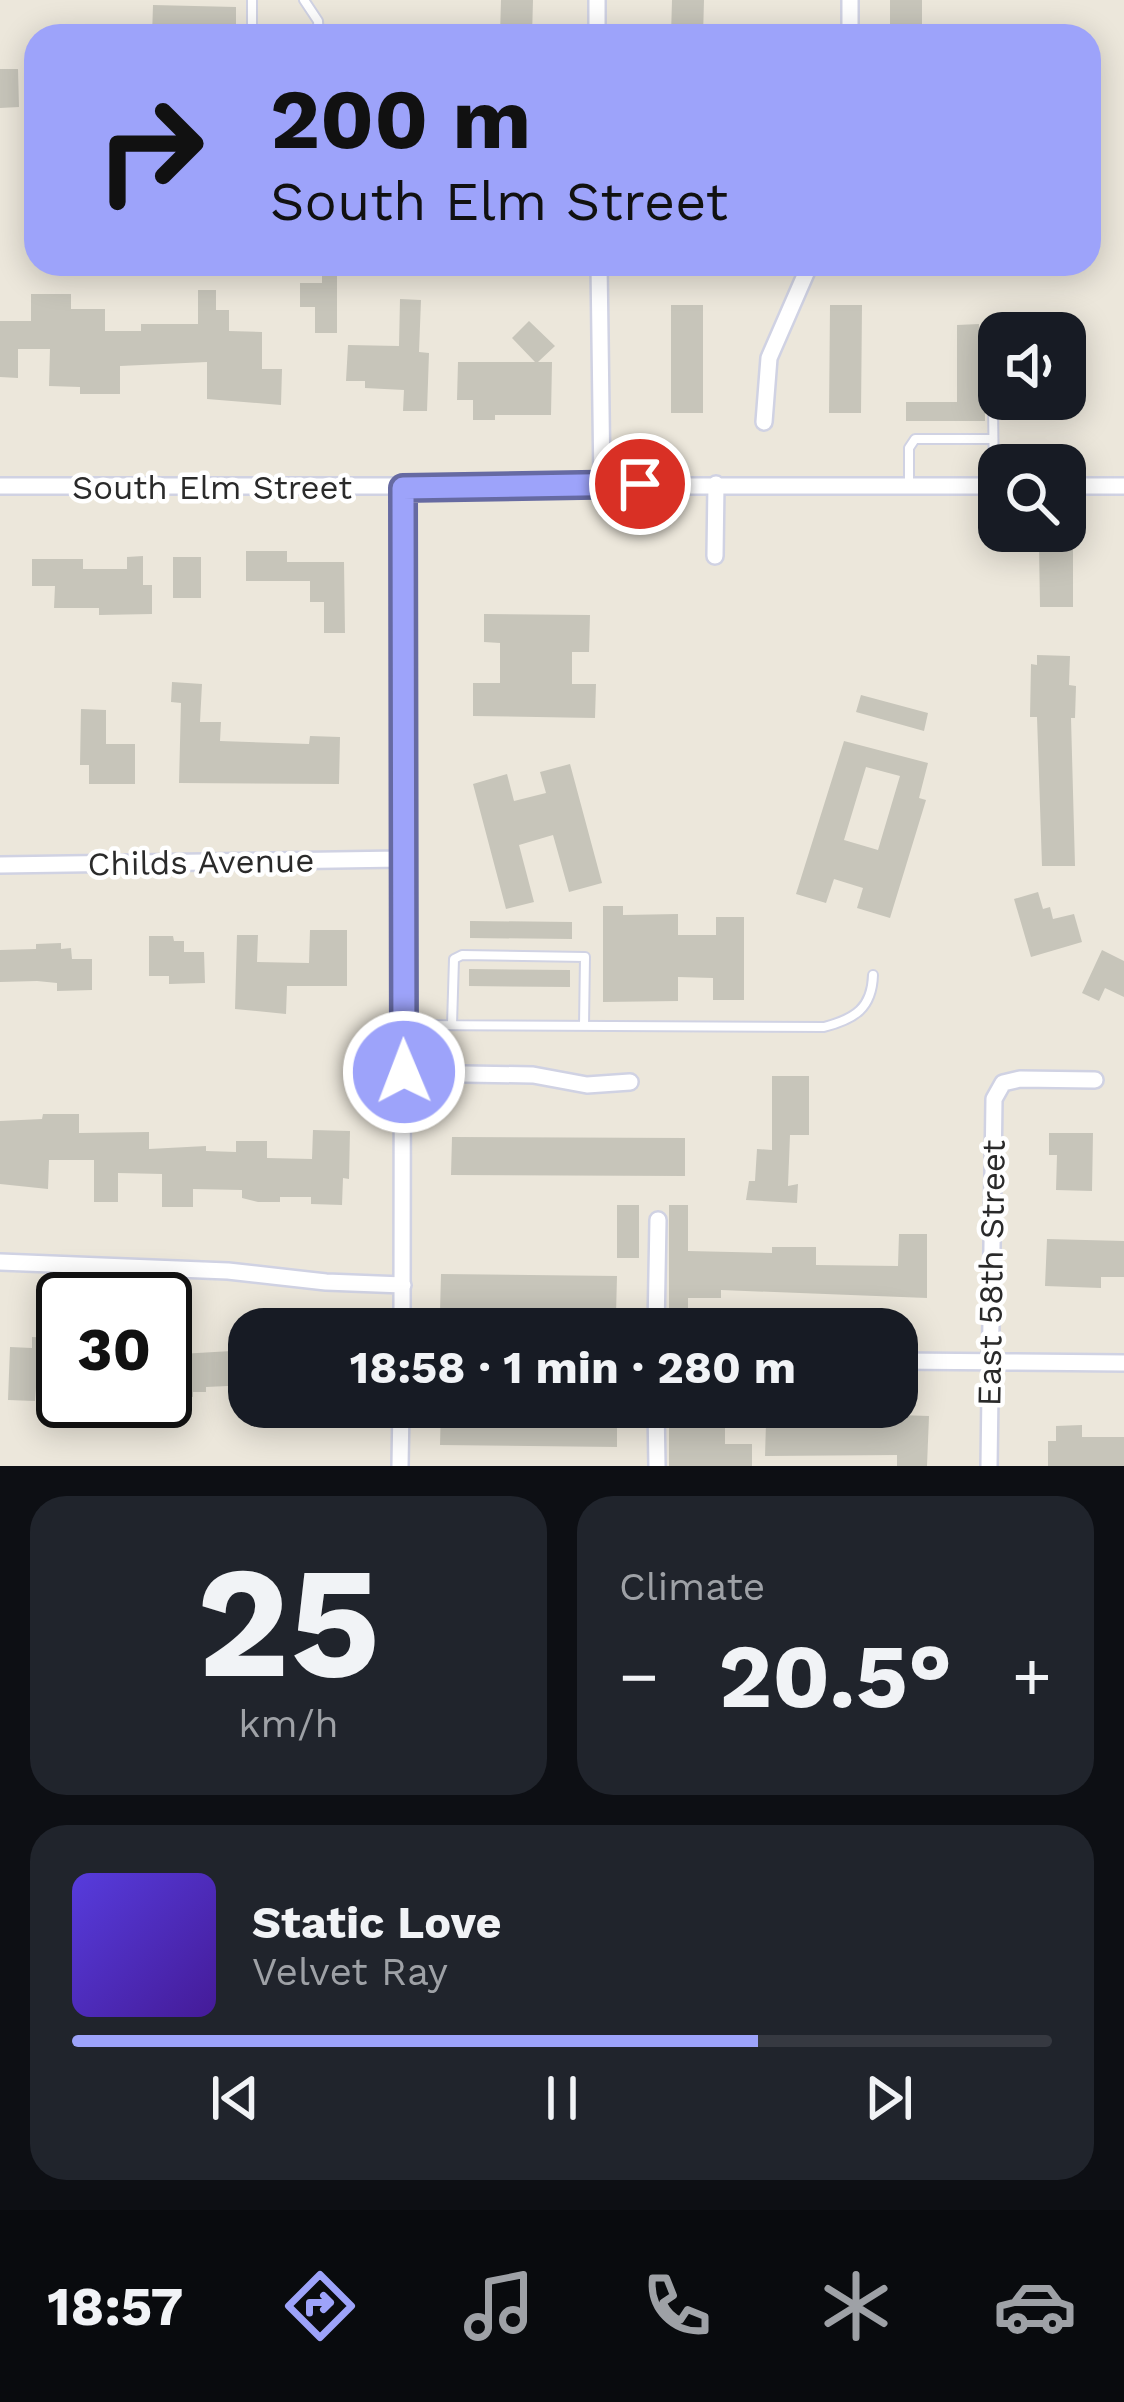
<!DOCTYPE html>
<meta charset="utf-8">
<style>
:root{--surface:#171b24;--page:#20242c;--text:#f1f3f6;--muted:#9ea1a6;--line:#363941;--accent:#9da3fa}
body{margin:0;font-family:"Work Sans",sans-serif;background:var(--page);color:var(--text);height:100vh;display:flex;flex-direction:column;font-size:45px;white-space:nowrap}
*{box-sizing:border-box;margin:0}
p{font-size:39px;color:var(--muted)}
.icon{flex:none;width:66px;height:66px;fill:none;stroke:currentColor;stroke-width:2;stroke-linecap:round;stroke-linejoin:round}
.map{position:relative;height:1466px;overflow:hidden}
.panel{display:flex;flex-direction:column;gap:30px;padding:30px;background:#0d0f14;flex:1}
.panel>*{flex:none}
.banner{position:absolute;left:24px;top:24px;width:1077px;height:252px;border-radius:36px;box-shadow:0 6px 30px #0003;background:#9da3fa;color:#111;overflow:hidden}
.fabs{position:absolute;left:978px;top:312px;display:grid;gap:24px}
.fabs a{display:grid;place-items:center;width:108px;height:108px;border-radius:24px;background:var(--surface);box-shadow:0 6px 30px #0003;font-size:60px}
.speed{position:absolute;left:36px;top:1272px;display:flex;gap:24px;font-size:60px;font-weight:700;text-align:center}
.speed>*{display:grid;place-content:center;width:156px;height:156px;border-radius:50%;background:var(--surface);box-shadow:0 6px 30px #0003;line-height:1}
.speed .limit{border:6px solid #111;border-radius:18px;background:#fff;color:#111}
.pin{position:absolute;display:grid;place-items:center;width:102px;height:102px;color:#fff;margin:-51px;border:6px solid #fff;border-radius:50%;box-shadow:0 3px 12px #0007}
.me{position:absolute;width:132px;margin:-66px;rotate:359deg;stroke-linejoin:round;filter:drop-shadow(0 0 9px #0008)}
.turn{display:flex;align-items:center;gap:42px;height:252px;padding:0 48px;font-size:54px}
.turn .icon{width:156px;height:156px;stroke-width:2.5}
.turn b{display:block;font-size:84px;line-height:102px}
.big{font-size:90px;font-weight:700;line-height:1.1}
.panel .tile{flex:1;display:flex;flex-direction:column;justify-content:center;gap:18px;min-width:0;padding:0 42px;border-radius:36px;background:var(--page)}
.panel .dial{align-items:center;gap:0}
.dial b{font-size:156px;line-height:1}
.song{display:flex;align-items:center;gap:36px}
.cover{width:144px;height:144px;border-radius:18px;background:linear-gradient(135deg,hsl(250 70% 55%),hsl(260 70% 35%))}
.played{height:12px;border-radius:6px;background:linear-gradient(90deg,var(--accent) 70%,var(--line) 70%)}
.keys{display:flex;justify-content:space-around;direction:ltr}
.heat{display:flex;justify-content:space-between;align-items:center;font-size:66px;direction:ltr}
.panel .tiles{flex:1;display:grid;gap:30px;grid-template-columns:1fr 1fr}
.tile:last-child{grid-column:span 2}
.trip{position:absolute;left:228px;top:1308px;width:690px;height:120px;border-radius:36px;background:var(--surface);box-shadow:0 6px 30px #0003;font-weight:700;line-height:120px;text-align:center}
.dock{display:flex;height:192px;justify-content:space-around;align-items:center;background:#090b0e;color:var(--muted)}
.dock .icon{width:84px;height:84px}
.dock .current{color:var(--accent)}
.dock b{font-size:54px;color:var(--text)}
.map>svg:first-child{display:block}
</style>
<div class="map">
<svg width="1124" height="1466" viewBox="0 0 1124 1466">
<rect width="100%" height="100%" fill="#ece7db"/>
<path fill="#c7c5ba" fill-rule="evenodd" d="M 501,0 L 533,0 L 532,36 L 500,36 Z
M 672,0 L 704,0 L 703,36 L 671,36 Z
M 890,0 L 922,0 L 922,35 L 890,34 Z
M 153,5 L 236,7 L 236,24 L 232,24 L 232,36 L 152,36 Z
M 0,69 L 18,69 L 19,107 L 0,108 Z
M 322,264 L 337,264 L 337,333 L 315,333 L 315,307 L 300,307 L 300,283 L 322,283 Z
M 198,290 L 216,290 L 216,310 L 229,310 L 229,331 L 262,332 L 262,369 L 282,369 L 281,405 L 207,399 L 207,362 L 120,366 L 120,394 L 80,394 L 80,387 L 49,386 L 50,349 L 18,349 L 18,378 L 0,377 L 0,321 L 31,321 L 31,294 L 71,294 L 71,309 L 105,309 L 105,331 L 141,331 L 141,324 L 198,324 Z
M 400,299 L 421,300 L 419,352 L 429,353 L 427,411 L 403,411 L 404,390 L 365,388 L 365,381 L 346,381 L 348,345 L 399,346 Z
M 671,305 L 703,305 L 703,413 L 671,413 Z
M 830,305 L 862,305 L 861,413 L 829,413 Z
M 529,321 L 555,346 L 538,362 L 552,362 L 551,415 L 495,415 L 495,420 L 473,420 L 473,400 L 457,400 L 458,362 L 535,362 L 512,338 Z
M 979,324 L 979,399 L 985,399 L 985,421 L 906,421 L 906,402 L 957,402 L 957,325 Z
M 1073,547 L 1073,607 L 1040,607 L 1039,548 Z
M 246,551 L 287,551 L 287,562 L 344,562 L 345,633 L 324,633 L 324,602 L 310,602 L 310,581 L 246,581 Z
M 143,556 L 143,585 L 152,585 L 152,614 L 99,615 L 99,608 L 54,608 L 55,586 L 32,586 L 32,559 L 83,559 L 83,569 L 127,569 L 127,557 Z
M 173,557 L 201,557 L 201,598 L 173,598 Z
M 484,614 L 590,615 L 589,652 L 572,652 L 572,684 L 596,684 L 595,718 L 473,716 L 473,683 L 500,683 L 500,643 L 484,642 Z
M 1037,655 L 1070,656 L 1069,685 L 1076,686 L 1075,718 L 1071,718 L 1075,866 L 1042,866 L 1037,717 L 1030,717 L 1031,664 L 1037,665 Z
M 172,682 L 202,684 L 200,722 L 221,722 L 220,741 L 309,744 L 310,736 L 340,737 L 339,784 L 179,783 L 181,703 L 171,702 Z
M 861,695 L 928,713 L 924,731 L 856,712 Z
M 81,709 L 106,710 L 106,744 L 135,744 L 135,784 L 89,784 L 89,765 L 80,765 Z
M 844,741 L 928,763 L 919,798 L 926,800 L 890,918 L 857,908 L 863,888 L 834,879 L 826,903 L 796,894 ZM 866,767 L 900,776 L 878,850 L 844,840 Z
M 570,764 L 602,883 L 569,892 L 553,835 L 519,845 L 534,902 L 506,909 L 473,784 L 507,774 L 514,801 L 546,793 L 540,772 Z
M 1038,892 L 1043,909 L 1050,907 L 1053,919 L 1074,914 L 1082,942 L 1031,957 L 1014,899 Z
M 603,906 L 623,906 L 623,915 L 678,914 L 678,935 L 716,935 L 716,917 L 744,917 L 744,1000 L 713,1000 L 713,978 L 678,977 L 678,1001 L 603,1002 Z
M 470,921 L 572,922 L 572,939 L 470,938 Z
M 310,930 L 347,930 L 347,986 L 287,986 L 286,1014 L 235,1009 L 237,935 L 258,935 L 257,962 L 309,963 Z
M 149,936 L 173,936 L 174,941 L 184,941 L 184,952 L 204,952 L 205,983 L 169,984 L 169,976 L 149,976 Z
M 61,943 L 61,949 L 71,948 L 72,959 L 92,959 L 92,990 L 57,991 L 57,983 L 37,981 L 0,982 L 0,950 L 36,949 L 36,944 Z
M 1102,950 L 1124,961 L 1124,997 L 1105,988 L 1099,1001 L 1082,993 Z
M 469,969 L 570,970 L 570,987 L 469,986 Z
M 772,1076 L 809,1076 L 809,1135 L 790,1135 L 788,1186 L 798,1184 L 797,1203 L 746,1200 L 749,1181 L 755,1181 L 757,1149 L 772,1150 Z
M 43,1114 L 79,1114 L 79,1133 L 149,1132 L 149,1149 L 206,1146 L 206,1151 L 236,1152 L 236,1141 L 267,1141 L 267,1158 L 312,1159 L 313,1130 L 350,1131 L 349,1179 L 343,1178 L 342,1205 L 311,1204 L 311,1197 L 280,1197 L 280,1202 L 258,1202 L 242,1198 L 242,1190 L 193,1189 L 193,1207 L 162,1207 L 162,1174 L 118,1173 L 118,1202 L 94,1202 L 94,1160 L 49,1160 L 48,1189 L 0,1184 L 0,1121 L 42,1119 Z
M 1049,1133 L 1093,1133 L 1092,1191 L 1056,1190 L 1057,1155 L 1049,1155 Z
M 452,1137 L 685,1138 L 685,1176 L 451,1175 Z
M 617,1205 L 639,1205 L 639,1258 L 617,1258 Z
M 669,1205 L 688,1205 L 688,1251 L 772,1253 L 772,1247 L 816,1247 L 816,1265 L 898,1266 L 899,1234 L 927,1234 L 927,1298 L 721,1290 L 721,1298 L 688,1298 L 688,1329 L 669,1329 Z
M 1047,1239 L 1124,1241 L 1124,1277 L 1101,1277 L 1101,1288 L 1045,1286 Z
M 441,1274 L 617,1276 L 616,1315 L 440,1313 Z
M 165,1336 L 180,1336 L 180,1354 L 249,1350 L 249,1385 L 206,1387 L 206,1392 L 193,1392 L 193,1397 L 165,1394 Z
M 32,1337 L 52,1338 L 50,1388 L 36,1388 L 35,1401 L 8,1400 L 10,1347 L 32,1348 Z
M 441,1407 L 617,1408 L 617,1447 L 440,1445 Z
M 669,1407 L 688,1407 L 688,1419 L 725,1419 L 725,1444 L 752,1444 L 752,1466 L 669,1466 Z
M 898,1415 L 929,1416 L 927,1466 L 897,1466 L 897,1455 L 765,1456 L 766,1423 L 829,1425 L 829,1419 L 898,1420 Z
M 1082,1425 L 1082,1437 L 1124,1437 L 1124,1466 L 1048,1466 L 1048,1441 L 1056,1441 L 1056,1426 Z"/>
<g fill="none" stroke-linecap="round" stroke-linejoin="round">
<g stroke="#d0d2e3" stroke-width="12">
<path id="service" d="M 304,0 L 318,21 L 319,36
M 252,36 L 252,0
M 992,326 L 994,484
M 909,484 L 909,448 L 915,439 L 993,439
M 405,1025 L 824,1027 C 855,1019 872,1008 873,975
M 452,1025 L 454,959 L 462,955 L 585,957 L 584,1026"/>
</g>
<g stroke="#d0d2e3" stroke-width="20">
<path id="minor" d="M 597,0 L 597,36
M 850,0 L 850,36
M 599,264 L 602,483
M 764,422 L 769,358 L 810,264
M 0,486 L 999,486
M 1065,486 L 1124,486
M 715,556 L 716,484
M 0,865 L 401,859
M 404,1073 L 533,1075 L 587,1085 L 630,1082
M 0,1262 L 228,1271 L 326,1282 L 403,1285
M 402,1329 L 403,488
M 656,1329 L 658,1220
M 897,1361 L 1124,1363
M 656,1407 L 657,1466
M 400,1466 L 401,1407
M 989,1466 L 994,1099 L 1003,1083 L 1020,1079 L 1095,1080"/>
</g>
<use href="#service" stroke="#fff" stroke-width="8"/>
<use href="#minor" stroke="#fff" stroke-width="15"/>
</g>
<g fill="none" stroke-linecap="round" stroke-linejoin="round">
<g stroke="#666aa2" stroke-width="30">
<path id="route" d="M 404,1072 L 403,488 L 640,484"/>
</g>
<use href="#route" stroke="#9da3fa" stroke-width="21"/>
</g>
<g text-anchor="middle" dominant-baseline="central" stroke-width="9" stroke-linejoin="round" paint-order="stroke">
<g font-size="33" fill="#2a2a2a" stroke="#fff">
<text x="212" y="487">South Elm Street</text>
<text transform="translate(201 862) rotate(-1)">Childs Avenue</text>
<text transform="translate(991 1273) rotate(-89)">East 58th Street</text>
</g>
</g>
</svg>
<div class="fabs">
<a><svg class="icon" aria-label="sound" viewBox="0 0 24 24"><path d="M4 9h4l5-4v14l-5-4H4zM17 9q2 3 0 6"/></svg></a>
<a><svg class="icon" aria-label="search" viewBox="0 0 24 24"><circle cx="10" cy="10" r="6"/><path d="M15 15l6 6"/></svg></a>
</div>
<div class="speed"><div class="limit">30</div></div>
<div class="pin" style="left:640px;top:484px;background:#d93025"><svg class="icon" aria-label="arrive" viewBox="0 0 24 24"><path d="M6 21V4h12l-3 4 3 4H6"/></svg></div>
<svg class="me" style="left:404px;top:1072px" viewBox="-20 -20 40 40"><circle r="17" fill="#9da3fa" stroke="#fff" stroke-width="3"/><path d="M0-11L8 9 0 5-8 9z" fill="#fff"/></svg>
<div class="trip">18:58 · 1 min · 280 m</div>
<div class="banner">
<div class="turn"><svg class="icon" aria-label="right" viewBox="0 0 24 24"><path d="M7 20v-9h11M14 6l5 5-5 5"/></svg><div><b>200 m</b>South Elm Street</div></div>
</div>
</div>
<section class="panel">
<div class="tiles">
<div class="tile dial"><b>25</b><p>km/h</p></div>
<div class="tile"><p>Climate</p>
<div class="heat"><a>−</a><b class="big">20.5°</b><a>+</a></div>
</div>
<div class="tile">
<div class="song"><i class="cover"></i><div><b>Static Love</b><p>Velvet Ray</p></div></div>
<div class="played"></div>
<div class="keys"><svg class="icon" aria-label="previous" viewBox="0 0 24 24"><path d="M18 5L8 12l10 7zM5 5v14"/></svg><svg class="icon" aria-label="pause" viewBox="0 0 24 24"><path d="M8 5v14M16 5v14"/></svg><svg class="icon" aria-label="next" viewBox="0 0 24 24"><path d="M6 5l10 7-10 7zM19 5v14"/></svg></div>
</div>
</div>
</section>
<nav class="dock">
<b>18:57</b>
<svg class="icon current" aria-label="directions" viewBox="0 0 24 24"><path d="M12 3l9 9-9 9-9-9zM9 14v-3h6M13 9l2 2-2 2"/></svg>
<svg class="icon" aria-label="music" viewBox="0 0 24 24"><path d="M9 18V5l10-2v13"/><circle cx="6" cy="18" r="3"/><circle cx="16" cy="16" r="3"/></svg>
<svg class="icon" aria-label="phone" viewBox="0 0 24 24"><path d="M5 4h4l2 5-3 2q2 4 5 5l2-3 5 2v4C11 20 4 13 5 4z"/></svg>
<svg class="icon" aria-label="climate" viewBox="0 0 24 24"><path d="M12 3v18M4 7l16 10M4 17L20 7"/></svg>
<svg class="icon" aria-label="car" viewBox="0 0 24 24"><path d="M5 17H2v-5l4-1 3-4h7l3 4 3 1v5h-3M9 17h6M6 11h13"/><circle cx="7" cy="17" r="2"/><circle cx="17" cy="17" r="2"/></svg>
</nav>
